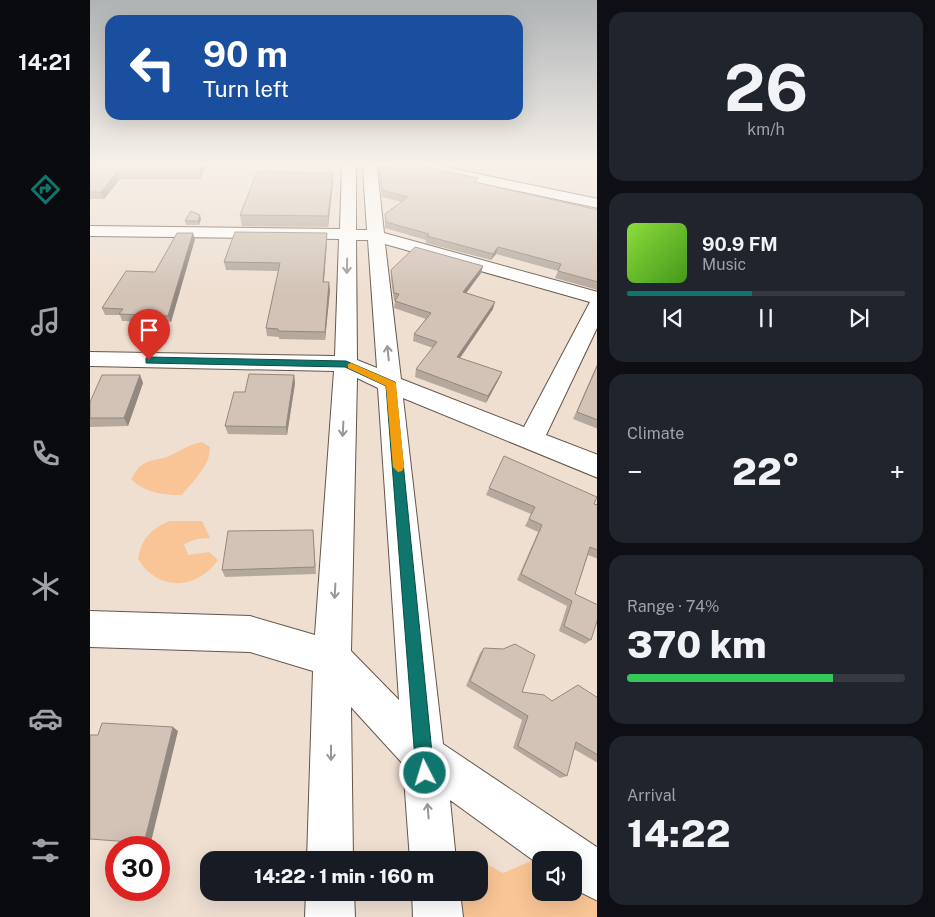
<!DOCTYPE html>
<meta charset="utf-8">
<style>
:root{--surface:#171b24;--page:#20242c;--text:#f1f3f6;--muted:#9ea1a6;--line:#363941;--accent:#0f766e}
body{margin:0;font-family:"Public Sans",sans-serif;background:var(--page);color:var(--text);height:100vh;display:flex;flex-direction:column;font-size:19px;white-space:nowrap}
*{box-sizing:border-box;margin:0}
p{font-size:16px;color:var(--muted)}
.icon{flex:none;width:28px;height:28px;fill:none;stroke:currentColor;stroke-width:2;stroke-linecap:round;stroke-linejoin:round}
.map{position:relative;flex:1;overflow:hidden}
.details{display:flex;flex-direction:column;gap:12px;padding:12px;background:#0d0f14;width:338px}
.details>*{flex:none}
.banner{position:absolute;left:15px;top:15px;width:418px;height:105px;border-radius:15px;box-shadow:0 5px 20px #0002;background:#1a4fa0;color:#fff;overflow:hidden}
.fabs{position:absolute;left:442px;top:851px;display:grid;gap:10px}
.fabs a{display:grid;place-items:center;width:50px;height:50px;border-radius:10px;background:var(--surface);box-shadow:0 5px 20px #0002;font-size:25px}
.speed{position:absolute;left:15px;top:836px;display:flex;gap:10px;font-size:25px;font-weight:700;text-align:center}
.speed>*{display:grid;place-content:center;width:65px;height:65px;border-radius:50%;background:var(--surface);box-shadow:0 5px 20px #0002;line-height:1}
.speed .limit{border:8px solid #d22;background:#fff;color:#111}
.pin{position:absolute;display:grid;place-items:center;width:42px;height:42px;color:#fff;margin:-51px -21px;border-radius:50% 50% 50% 0;rotate:-45deg;box-shadow:0 0 5px #0007}
.pin .icon{rotate:45deg}
.me{position:absolute;width:55px;margin:-28px;rotate:355deg;stroke-linejoin:round;filter:drop-shadow(0 0 4px #0008)}
.turn{display:flex;align-items:center;gap:18px;height:105px;padding:0 15px;font-size:22px}
.turn .icon{width:65px;height:65px;stroke-width:2.5}
.turn b{display:block;font-size:35px;line-height:42px}
.big{font-size:38px;font-weight:800;line-height:1.1}
.details .widget{flex:1;display:flex;flex-direction:column;justify-content:center;gap:8px;min-width:0;padding:0 18px;border-radius:15px;background:var(--page)}
.details .dial{align-items:center;gap:0}
.dial b{font-size:65px;line-height:1}
.song{display:flex;align-items:center;gap:15px}
.cover{width:60px;height:60px;border-radius:8px;background:linear-gradient(135deg,hsl(90 70% 55%),hsl(100 70% 35%))}
.played{height:5px;border-radius:2px;background:linear-gradient(90deg,var(--accent) 45%,var(--line) 45%)}
.keys{display:flex;justify-content:space-around;direction:ltr}
.heat{display:flex;justify-content:space-between;align-items:center;font-size:28px;direction:ltr}
.charge{height:8px;border-radius:4px;background:linear-gradient(90deg,#34c759 74%,var(--line) 0)}
.trip{position:absolute;left:110px;top:851px;width:288px;height:50px;border-radius:15px;background:var(--surface);box-shadow:0 5px 20px #0002;font-weight:800;line-height:50px;text-align:center}
main{display:flex;flex:1;min-height:0}
.dock{display:flex;flex-direction:column;width:90px;justify-content:space-around;align-items:center;background:#090b0e;color:var(--muted)}
.dock .icon{width:35px;height:35px}
.dock .current{color:var(--accent)}
.dock b{font-size:22px;color:var(--text)}
.map>svg:first-child{display:block}
</style>
<main>
<nav class="dock">
<b>14:21</b>
<svg class="icon current" aria-label="directions" viewBox="0 0 24 24"><path d="M12 3l9 9-9 9-9-9zM9 14v-3h6M13 9l2 2-2 2"/></svg>
<svg class="icon" aria-label="music" viewBox="0 0 24 24"><path d="M9 18V5l10-2v13"/><circle cx="6" cy="18" r="3"/><circle cx="16" cy="16" r="3"/></svg>
<svg class="icon" aria-label="phone" viewBox="0 0 24 24"><path d="M5 4h4l2 5-3 2q2 4 5 5l2-3 5 2v4C11 20 4 13 5 4z"/></svg>
<svg class="icon" aria-label="climate" viewBox="0 0 24 24"><path d="M12 3v18M4 7l16 10M4 17L20 7"/></svg>
<svg class="icon" aria-label="car" viewBox="0 0 24 24"><path d="M5 17H2v-5l4-1 3-4h7l3 4 3 1v5h-3M9 17h6M6 11h13"/><circle cx="7" cy="17" r="2"/><circle cx="17" cy="17" r="2"/></svg>
<svg class="icon" aria-label="filters" viewBox="0 0 24 24"><path d="M4 7h16M4 17h16"/><circle cx="9" cy="7" r="2"/><circle cx="15" cy="17" r="2"/></svg>
</nav>
<div class="map">
<svg width="508" height="917" viewBox="0 0 508 917">
<rect width="100%" height="100%" fill="#eedfd1"/>
<path fill="#f9c596" d="M 112,442 L 120,447 C 121,464 103,482 92,495 C 73,495 55,493 41,479 C 55,454 64,464 83,454 C 94,449 100,444 112,442 Z
M 80,521 L 112,521 L 120,538 L 107,539 L 94,544 L 98,555 L 119,552 L 128,560 C 107,590 68,592 48,559 C 52,539 60,529 80,521 Z
M 453,856 L 451,892 L 484,892 L 484,878 L 507,894 L 507,917 L 330,917 L 364,893 L 389,892 L 389,863 L 393,862 L 413,873 Z"/>
<g fill="none" stroke-linecap="round" stroke-linejoin="round">
<g stroke="#63564b" stroke-width="2">
<path id="street" d="M 252,165 L 266,165 L 266,230 L 277,230 L 273,169 L 270,165 L 285,165 L 287,168 L 294,233 L 508,292 L 508,326 L 456,435 L 508,455 L 508,478 L 313,398 L 353,744 L 508,848 L 508,901 L 484,889 L 484,860 L 451,860 L 451,866 L 360,800 L 366,860 L 320,860 L 313,764 L 261,707 L 263,860 L 217,860 L 223,671 L 160,652 L 0,647 L 0,611 L 160,616 L 225,635 L 244,371 L 0,366 L 0,352 L 245,356 L 249,239 L 0,236 L 0,226 L 250,229 ZM 266,240 L 278,240 L 287,368 L 267,360 ZM 295,244 L 500,302 L 434,427 L 311,379 ZM 267,378 L 288,388 L 309,700 L 261,651 Z
M 319,165 L 345,165 L 508,199 L 508,208 L 326,169 Z
M 216,892 L 264,892 L 265,917 L 215,917 Z
M 322,892 L 370,892 L 373,917 L 323,917 Z"/>
</g>
<use href="#street" fill="#fff" fill-rule="evenodd"/>
</g>
<path fill="#b5a89d" d="M 0,165 L 117,165 L 110,179 L 30,179 L 14,199 L 0,199 Z
M 290,166 L 299,168 L 387,182 L 508,210 L 508,290 L 465,278 L 468,271 L 406,254 L 401,260 L 336,243 L 336,240 L 295,228 L 295,214 L 312,202 L 292,197 L 289,172 Z
M 243,173 L 243,183 L 238,227 L 152,226 L 150,215 Z
M 111,219 L 109,225 L 96,225 L 95,221 Z
M 237,233 L 237,241 L 234,282 L 240,290 L 235,340 L 189,339 L 189,337 L 177,336 L 176,328 L 189,271 L 136,270 L 134,262 Z
M 105,239 L 81,322 L 32,321 L 30,315 L 15,315 L 12,308 L 65,272 Z
M 393,266 L 391,273 L 376,293 L 403,309 L 370,358 L 412,372 L 409,379 L 396,403 L 325,377 L 326,369 L 343,348 L 323,341 L 324,334 L 336,319 L 304,308 L 305,301 L 304,300 L 301,278 L 301,270 Z
M 508,362 L 508,429 L 483,419 Z
M 50,375 L 53,383 L 38,426 L 0,427 L 0,402 Z
M 204,375 L 205,383 L 197,435 L 138,434 L 135,426 L 155,392 Z
M 399,488 L 504,504 L 508,505 L 508,559 L 498,555 L 485,594 L 501,640 L 495,644 L 469,631 L 477,606 L 427,580 L 448,532 L 435,526 L 441,514 L 396,495 Z
M 223,530 L 226,574 L 135,577 L 132,570 Z
M 394,648 L 432,692 L 462,701 L 508,698 L 508,763 L 484,749 L 477,776 L 470,778 L 423,748 L 432,720 L 376,686 L 390,653 Z"/>
<path fill="#93887f" d="M 112,165 L 117,165 L 110,179 L 109,172 Z
M 27,172 L 30,179 L 14,199 L 11,192 Z
M 243,173 L 243,183 L 238,227 L 238,216 Z
M 110,215 L 111,219 L 109,225 L 108,221 Z
M 103,233 L 105,239 L 81,322 L 78,316 Z
M 237,233 L 237,241 L 233,290 L 233,282 Z
M 408,247 L 406,254 L 401,260 L 403,254 Z
M 393,266 L 391,273 L 371,300 L 373,292 Z
M 239,282 L 240,290 L 235,340 L 235,332 Z
M 405,302 L 403,309 L 366,364 L 367,357 Z
M 412,372 L 409,379 L 396,403 L 398,396 Z
M 50,375 L 53,383 L 38,426 L 34,418 Z
M 204,375 L 205,383 L 197,435 L 196,427 Z
M 83,727 L 88,731 L 61,842 L 54,843 Z"/>
<path fill="#d2c3b6" stroke="#93887f" d="M 0,165 L 112,165 L 109,172 L 27,172 L 11,192 L 0,192 Z
M 304,165 L 326,165 L 388,178 L 384,182 L 508,210 L 508,282 L 468,271 L 471,264 L 408,247 L 403,254 L 337,236 L 339,234 L 296,222 L 295,214 L 318,197 L 292,190 L 290,166 L 299,168 Z
M 167,172 L 243,173 L 238,216 L 150,215 Z
M 101,211 L 110,215 L 108,221 L 95,221 Z
M 145,232 L 237,233 L 233,282 L 239,282 L 235,332 L 188,331 L 188,329 L 176,328 L 190,263 L 134,262 Z
M 87,233 L 103,233 L 78,316 L 29,314 L 33,309 L 12,308 L 36,271 L 65,272 Z
M 325,247 L 393,266 L 373,292 L 405,302 L 367,357 L 412,372 L 398,396 L 326,369 L 347,342 L 324,334 L 341,313 L 305,301 L 309,294 L 304,293 L 301,270 Z
M 508,364 L 508,420 L 487,412 Z
M 159,374 L 204,375 L 196,427 L 135,426 L 144,392 L 155,392 Z
M 12,375 L 50,375 L 34,418 L 0,418 L 0,402 Z
M 414,456 L 507,497 L 504,504 L 508,505 L 508,550 L 500,547 L 485,594 L 508,605 L 508,618 L 501,640 L 474,626 L 482,601 L 431,574 L 452,525 L 439,519 L 445,507 L 399,488 Z
M 223,530 L 225,567 L 132,570 L 138,531 Z
M 425,644 L 445,655 L 432,692 L 454,695 L 462,701 L 488,685 L 508,698 L 508,755 L 486,742 L 477,776 L 428,746 L 438,716 L 380,681 L 394,648 L 413,649 Z
M 12,723 L 83,727 L 54,843 L 0,839 L 0,735 L 8,735 Z"/>
<defs><path id="oneway-shaft" d="M-6 0H5M1.5-3L5.5 0L1.5 3" fill="none" stroke-width="1.6" stroke-linecap="round" stroke-linejoin="round" transform="scale(1.25)"/></defs>
<g stroke="#999794">
<use href="#oneway-shaft" transform="translate(257 266) rotate(91)"/>
<use href="#oneway-shaft" transform="translate(298 353) rotate(-96)"/>
<use href="#oneway-shaft" transform="translate(253 429) rotate(93)"/>
<use href="#oneway-shaft" transform="translate(245 591) rotate(93)"/>
<use href="#oneway-shaft" transform="translate(241 753) rotate(90)"/>
<use href="#oneway-shaft" transform="translate(338 811) rotate(-95)"/>
</g>
<linearGradient id="sky" x2="0" y2="1"><stop stop-color="#afb3b5"/><stop offset="0.56" stop-color="#f7f1ea"/><stop offset="1" stop-color="#f7f1ea" stop-opacity="0"/></linearGradient>
<rect width="508" height="293" fill="url(#sky)"/>
<path fill="#0f766e" stroke="#0a4d48" d="M 59,357 L 256,361 L 305,382 L 344,773 L 341,779 L 335,782 L 329,779 L 326,773 L 296,386 L 255,367 L 56,363 L 56,358 Z"/>
<path fill="#f59e0b" d="M 261,363 L 305,382 L 306,384 L 314,467 L 312,471 L 308,472 L 303,467 L 296,386 L 258,368 L 258,364 Z"/>
</svg>
<div class="fabs">
<a><svg class="icon" aria-label="sound" viewBox="0 0 24 24"><path d="M4 9h4l5-4v14l-5-4H4zM17 9q2 3 0 6"/></svg></a>
</div>
<div class="speed"><div class="limit">30</div></div>
<div class="pin" style="left:59px;top:360px;background:#d93025"><svg class="icon" aria-label="arrive" viewBox="0 0 24 24"><path d="M6 21V4h12l-3 4 3 4H6"/></svg></div>
<svg class="me" style="left:335px;top:773px" viewBox="-20 -20 40 40"><circle r="17" fill="#0f766e" stroke="#fff" stroke-width="3"/><path d="M0-11L8 9 0 5-8 9z" fill="#fff"/></svg>
<div class="trip">14:22 · 1 min · 160 m</div>
<div class="banner">
<div class="turn"><svg class="icon" aria-label="left" viewBox="0 0 24 24"><path d="M17 20v-9H6M10 6l-5 5 5 5"/></svg><div><b>90 m</b>Turn left</div></div>
</div>
</div>
<section class="details">
<div class="widget dial"><b>26</b><p>km/h</p></div>
<div class="widget">
<div class="song"><i class="cover"></i><div><b>90.9 FM</b><p>Music</p></div></div>
<div class="played"></div>
<div class="keys"><svg class="icon" aria-label="previous" viewBox="0 0 24 24"><path d="M18 5L8 12l10 7zM5 5v14"/></svg><svg class="icon" aria-label="pause" viewBox="0 0 24 24"><path d="M8 5v14M16 5v14"/></svg><svg class="icon" aria-label="next" viewBox="0 0 24 24"><path d="M6 5l10 7-10 7zM19 5v14"/></svg></div>
</div>
<div class="widget"><p>Climate</p>
<div class="heat"><a>−</a><b class="big">22°</b><a>+</a></div>
</div>
<div class="widget"><p>Range · 74%</p><b class="big">370 km</b><div class="charge"></div></div>
<div class="widget"><p>Arrival</p><b class="big">14:22</b></div>
</section>
</main>
